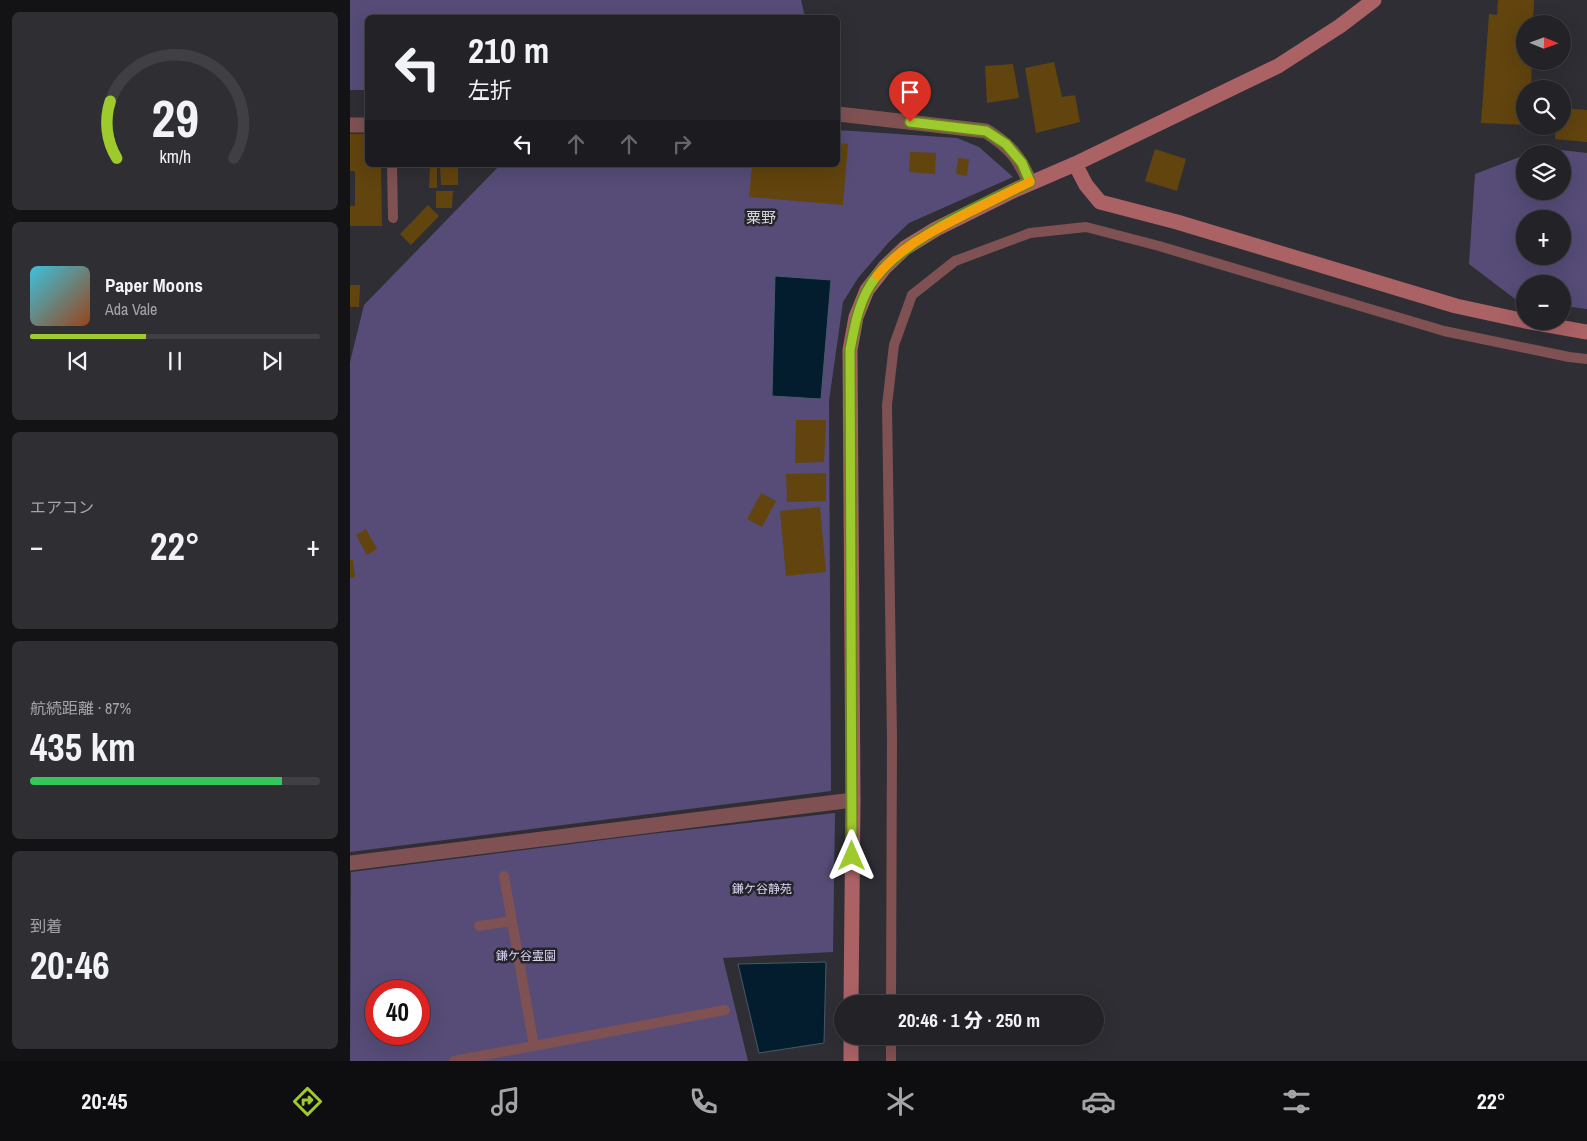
<!DOCTYPE html>
<html lang="ja">
<meta charset="utf-8">
<style>
:root{--surface:#232227;--page:#2f2f33;--text:#f1f3f6;--muted:#a3a4a7;--line:#403f44;--accent:#9eca2e}
body{margin:0;font-family:"Archivo Narrow","Noto Sans JP",sans-serif;background:var(--page);color:var(--text);height:100vh;display:flex;flex-direction:column;font-size:19px;white-space:nowrap}
*{box-sizing:border-box;margin:0}
p{font-size:16px;color:var(--muted)}
.icon{flex:none;width:28px;height:28px;fill:none;stroke:currentColor;stroke-width:2;stroke-linecap:round;stroke-linejoin:round}
.map{position:relative;flex:1;overflow:hidden}
.panel{display:flex;flex-direction:column;gap:12px;padding:12px;background:#131315;width:350px}
.panel>*{flex:none}
.guide{position:absolute;left:15px;top:15px;width:475px;height:152px;border-radius:8px;box-shadow:0 5px 20px #0002,0 0 0 1px var(--line);background:#232227;color:var(--text);overflow:hidden}
.needle{width:32px;rotate:91deg}
.controls{position:absolute;left:1166px;top:15px;display:grid;gap:10px}
.controls a{display:grid;place-items:center;width:55px;height:55px;border-radius:50%;background:var(--surface);box-shadow:0 5px 20px #0002,0 0 0 1px var(--line);font-size:25px}
.speed{position:absolute;left:15px;top:980px;display:flex;gap:10px;font-size:25px;font-weight:700;text-align:center}
.speed>*{display:grid;place-content:center;width:65px;height:65px;border-radius:50%;background:var(--surface);box-shadow:0 5px 20px #0002,0 0 0 1px var(--line);line-height:1}
.speed .limit{border:8px solid #d22;background:#fff;color:#111}
.pin{position:absolute;display:grid;place-items:center;width:42px;height:42px;color:#fff;margin:-51px -21px;border-radius:50% 50% 50% 0;rotate:-45deg;box-shadow:0 0 5px #0007}
.pin .icon{rotate:45deg}
.me{position:absolute;width:55px;margin:-28px;rotate:0deg;stroke-linejoin:round;filter:drop-shadow(0 0 4px #0008)}
.turn{display:flex;align-items:center;gap:18px;height:105px;padding:0 20px;font-size:22px}
.turn .icon{width:65px;height:65px;stroke-width:2.5}
.turn b{display:block;font-size:35px;line-height:42px}
.lanes{display:flex;align-items:center;height:48px;padding:0 20px;background:#0003;justify-content:center;gap:25px;direction:ltr}
.lanes .off{opacity:.35}
.big{font-size:38px;font-weight:800;line-height:1.1}
.panel .tile{flex:1;display:flex;flex-direction:column;justify-content:center;gap:8px;min-width:0;padding:0 18px;border-radius:8px;background:var(--page)}
.panel .dial{align-items:center;gap:0}
.dial svg{height:130px;overflow:visible;fill:none;stroke:var(--line);stroke-width:7;stroke-linecap:round;text-anchor:middle}
.dial text{fill:var(--text);stroke:none}
.song{display:flex;align-items:center;gap:15px}
.cover{width:60px;height:60px;border-radius:8px;background:linear-gradient(135deg,hsl(190 70% 55%),hsl(20 70% 35%))}
.played{height:5px;border-radius:2px;background:linear-gradient(90deg,var(--accent) 40%,var(--line) 40%)}
.keys{display:flex;justify-content:space-around;direction:ltr}
.heat{display:flex;justify-content:space-between;align-items:center;font-size:28px;direction:ltr}
.charge{height:8px;border-radius:4px;background:linear-gradient(90deg,#34c759 87%,var(--line) 0)}
.trip{position:absolute;left:484px;top:995px;width:270px;height:50px;border-radius:25px;background:var(--surface);box-shadow:0 5px 20px #0002,0 0 0 1px var(--line);font-weight:800;line-height:50px;text-align:center}
.tabs{display:flex;height:80px;justify-content:space-around;align-items:center;background:#0e0e10;color:var(--muted)}
.tabs .icon{width:35px;height:35px}
.tabs .on{color:var(--accent)}
.tabs b{font-size:22px;color:var(--text)}
main{display:flex;flex:1;min-height:0}
.map>svg:first-child{display:block}
</style>
<main>
<section class="panel">
<div class="tile dial"><svg viewBox="0 0 100 80">
<path d="M14 69A42 42 0 1 1 86 69"/>
<path d="M14 69A42 42 0 0 1 10 34" stroke="#9eca2e"/>
<text x="50" y="56" font-size="32" font-weight="700">29</text>
<text x="50" y="72" font-size="11">km/h</text>
</svg></div>
<div class="tile">
<div class="song"><i class="cover"></i><div><b>Paper Moons</b><p>Ada Vale</p></div></div>
<div class="played"></div>
<div class="keys"><svg class="icon" aria-label="previous" viewBox="0 0 24 24"><path d="M18 5L8 12l10 7zM5 5v14"/></svg><svg class="icon" aria-label="pause" viewBox="0 0 24 24"><path d="M8 5v14M16 5v14"/></svg><svg class="icon" aria-label="next" viewBox="0 0 24 24"><path d="M6 5l10 7-10 7zM19 5v14"/></svg></div>
</div>
<div class="tile"><p>エアコン</p>
<div class="heat"><a>−</a><b class="big">22°</b><a>+</a></div>
</div>
<div class="tile"><p>航続距離 · 87%</p><b class="big">435 km</b><div class="charge"></div></div>
<div class="tile"><p>到着</p><b class="big">20:46</b></div>
</section>
<div class="map">
<svg width="1237" height="1061" viewBox="0 0 1237 1061">
<rect width="100%" height="100%" fill="#2f2e34"/>
<path fill="#564c77" fill-rule="evenodd" d="M 0,0 L 451,0 L 455,17 L 18,18 L 17,90 L 0,90 Z
M 488,130 L 607,138 L 629,147 L 663,177 L 559,223 L 539,242 L 508,278 L 493,302 L 479,401 L 481,791 L 0,852 L 0,362 L 14,305 L 150,165 L 488,165 Z
M 1194,148 L 1237,153 L 1237,309 L 1213,306 L 1212,284 L 1175,284 L 1175,301 L 1165,299 L 1119,264 L 1125,174 L 1175,155 L 1175,191 L 1212,191 L 1212,154 L 1178,154 ZM 1175,219 L 1212,219 L 1212,256 L 1175,256 Z
M 485,813 L 483,952 L 373,958 L 398,1061 L 0,1061 L 1,872 L 292,835 ZM 26,991 L 69,991 L 69,1034 L 26,1034 Z"/>
<path fill="#031d2e" stroke="#485a67" d="M 425,276 L 481,280 L 471,399 L 422,396 Z
M 476,962 L 474,1043 L 409,1053 L 388,964 Z"/>
<path fill="#61440e" d="M 1148,0 L 1184,0 L 1183,24 L 1175,24 L 1175,61 L 1182,61 L 1181,89 L 1175,89 L 1175,125 L 1131,123 L 1139,14 L 1147,15 Z
M 704,62 L 712,97 L 725,95 L 730,122 L 686,133 L 675,68 Z
M 663,64 L 669,98 L 637,103 L 635,66 Z
M 1212,108 L 1237,110 L 1237,142 L 1205,139 L 1206,126 L 1212,126 Z
M 0,134 L 18,134 L 18,165 L 31,165 L 32,226 L 0,226 L 0,206 L 5,206 L 5,171 L 0,171 Z
M 488,143 L 498,144 L 493,205 L 399,197 L 402,165 L 488,165 Z
M 805,149 L 836,159 L 827,191 L 795,181 Z
M 560,152 L 586,153 L 585,174 L 559,172 Z
M 608,158 L 619,159 L 617,176 L 606,174 Z
M 80,165 L 87,165 L 87,188 L 79,188 Z
M 90,165 L 108,165 L 108,185 L 91,185 Z
M 86,191 L 103,191 L 102,208 L 86,208 Z
M 78,205 L 89,216 L 61,245 L 50,234 Z
M 0,285 L 10,285 L 9,307 L 0,307 Z
M 446,420 L 476,420 L 474,462 L 445,463 Z
M 476,473 L 476,501 L 437,502 L 436,474 Z
M 411,493 L 426,501 L 412,527 L 397,519 Z
M 470,507 L 476,572 L 436,576 L 430,511 Z
M 16,529 L 27,549 L 17,555 L 6,535 Z
M 0,560 L 3,560 L 5,577 L 0,578 Z"/>
<g fill="none" stroke-linecap="round" stroke-linejoin="round">
<path stroke="#7f5152" stroke-width="10" d="M 42,165 L 43,218
M 154,876 L 184,1046
M 129,926 L 162,921
M 541,1004 L 542,738 L 537,405 L 544,345 L 562,295 L 605,261 L 680,233 L 736,227 L 809,246 L 1094,331 L 1219,357 L 1237,359
M 104,1061 L 375,1010
M 541,1061 L 541,1036"/>
<path stroke="#7f5152" stroke-width="15" d="M 488,114 L 636,131 C 661,147 668,156 680,182
M 0,125 L 18,125
M 0,863 L 503,800"/>
<path stroke="#aa6265" stroke-width="15" d="M 725,164 L 736,185 L 750,202 L 827,222 L 1106,306 L 1175,321
M 1175,321 L 1237,332
M 501,1004 L 503,800 L 500,350 L 506,317 L 517,290 L 535,267 L 555,248 L 586,229 L 667,189 L 725,164 L 928,66 L 990,26 L 1024,0
M 501,1061 L 501,1036"/>
</g>
<g fill="none" stroke-linecap="round" stroke-linejoin="round">
<g stroke="#67831e" stroke-width="12">
<path id="route" d="M 502,856 L 500,350 C 504,330 507,310 517,291 C 542,242 631,206 680,182 L 672,163 L 656,144 L 636,131 L 560,122"/>
</g>
<use href="#route" stroke="#9eca2e" stroke-width="9"/>
<path stroke="#f59e0b" stroke-width="9" d="M 527,276 C 550,246 585,230 618,213 C 639,203 659,192 680,182 L 680,181"/>
</g>
<g text-anchor="middle" dominant-baseline="central" stroke-width="5" stroke-linejoin="round" paint-order="stroke">
<g font-size="12" fill="#d9d3f3" stroke="#25242a">
<text x="412" y="889">鎌ケ谷静苑</text>
<text x="176" y="956">鎌ケ谷霊園</text>
</g>
<g font-size="15" fill="#d5d3dc" stroke="#25242a">
<text x="411" y="217">粟野</text>
</g>
</g>
</svg>
<div class="controls">
<a><svg class="needle" viewBox="-14 -14 28 28"><path d="M0-13l5 13h-10z" fill="#e53935"/><path d="M0 13l5-13h-10z" fill="#a3a4a7"/></svg></a>
<a><svg class="icon" aria-label="search" viewBox="0 0 24 24"><circle cx="10" cy="10" r="6"/><path d="M15 15l6 6"/></svg></a>
<a><svg class="icon" aria-label="layers" viewBox="0 0 24 24"><path d="M12 4l9 5-9 5-9-5zM3 14l9 5 9-5"/></svg></a>
<a>+</a>
<a>−</a>
</div>
<div class="speed"><div class="limit">40</div></div>
<div class="pin" style="left:560px;top:122px;background:#d93025"><svg class="icon" aria-label="arrive" viewBox="0 0 24 24"><path d="M6 21V4h12l-3 4 3 4H6"/></svg></div>
<svg class="me" style="left:502px;top:856px" viewBox="-20 -20 40 40"><path d="M0-17L14 15 0 8-14 15z" fill="#9eca2e" stroke="#fff" stroke-width="4"/></svg>
<div class="trip">20:46 · 1 分 · 250 m</div>
<div class="guide">
<div class="turn"><svg class="icon" aria-label="left" viewBox="0 0 24 24"><path d="M17 20v-9H6M10 6l-5 5 5 5"/></svg><div><b>210 m</b>左折</div></div>
<div class="lanes"><svg class="icon" aria-label="left" viewBox="0 0 24 24"><path d="M17 20v-9H6M10 6l-5 5 5 5"/></svg><svg class="icon off" aria-label="ahead" viewBox="0 0 24 24"><path d="M12 20V5M6 11l6-6 6 6"/></svg><svg class="icon off" aria-label="ahead" viewBox="0 0 24 24"><path d="M12 20V5M6 11l6-6 6 6"/></svg><svg class="icon off" aria-label="right" viewBox="0 0 24 24"><path d="M7 20v-9h11M14 6l5 5-5 5"/></svg></div>
</div>
</div>
</main>
<nav class="tabs">
<b>20:45</b>
<svg class="icon on" aria-label="directions" viewBox="0 0 24 24"><path d="M12 3l9 9-9 9-9-9zM9 14v-3h6M13 9l2 2-2 2"/></svg>
<svg class="icon" aria-label="music" viewBox="0 0 24 24"><path d="M9 18V5l10-2v13"/><circle cx="6" cy="18" r="3"/><circle cx="16" cy="16" r="3"/></svg>
<svg class="icon" aria-label="phone" viewBox="0 0 24 24"><path d="M5 4h4l2 5-3 2q2 4 5 5l2-3 5 2v4C11 20 4 13 5 4z"/></svg>
<svg class="icon" aria-label="climate" viewBox="0 0 24 24"><path d="M12 3v18M4 7l16 10M4 17L20 7"/></svg>
<svg class="icon" aria-label="car" viewBox="0 0 24 24"><path d="M5 17H2v-5l4-1 3-4h7l3 4 3 1v5h-3M9 17h6M6 11h13"/><circle cx="7" cy="17" r="2"/><circle cx="17" cy="17" r="2"/></svg>
<svg class="icon" aria-label="filters" viewBox="0 0 24 24"><path d="M4 7h16M4 17h16"/><circle cx="9" cy="7" r="2"/><circle cx="15" cy="17" r="2"/></svg>
<b>22°</b>
</nav>
